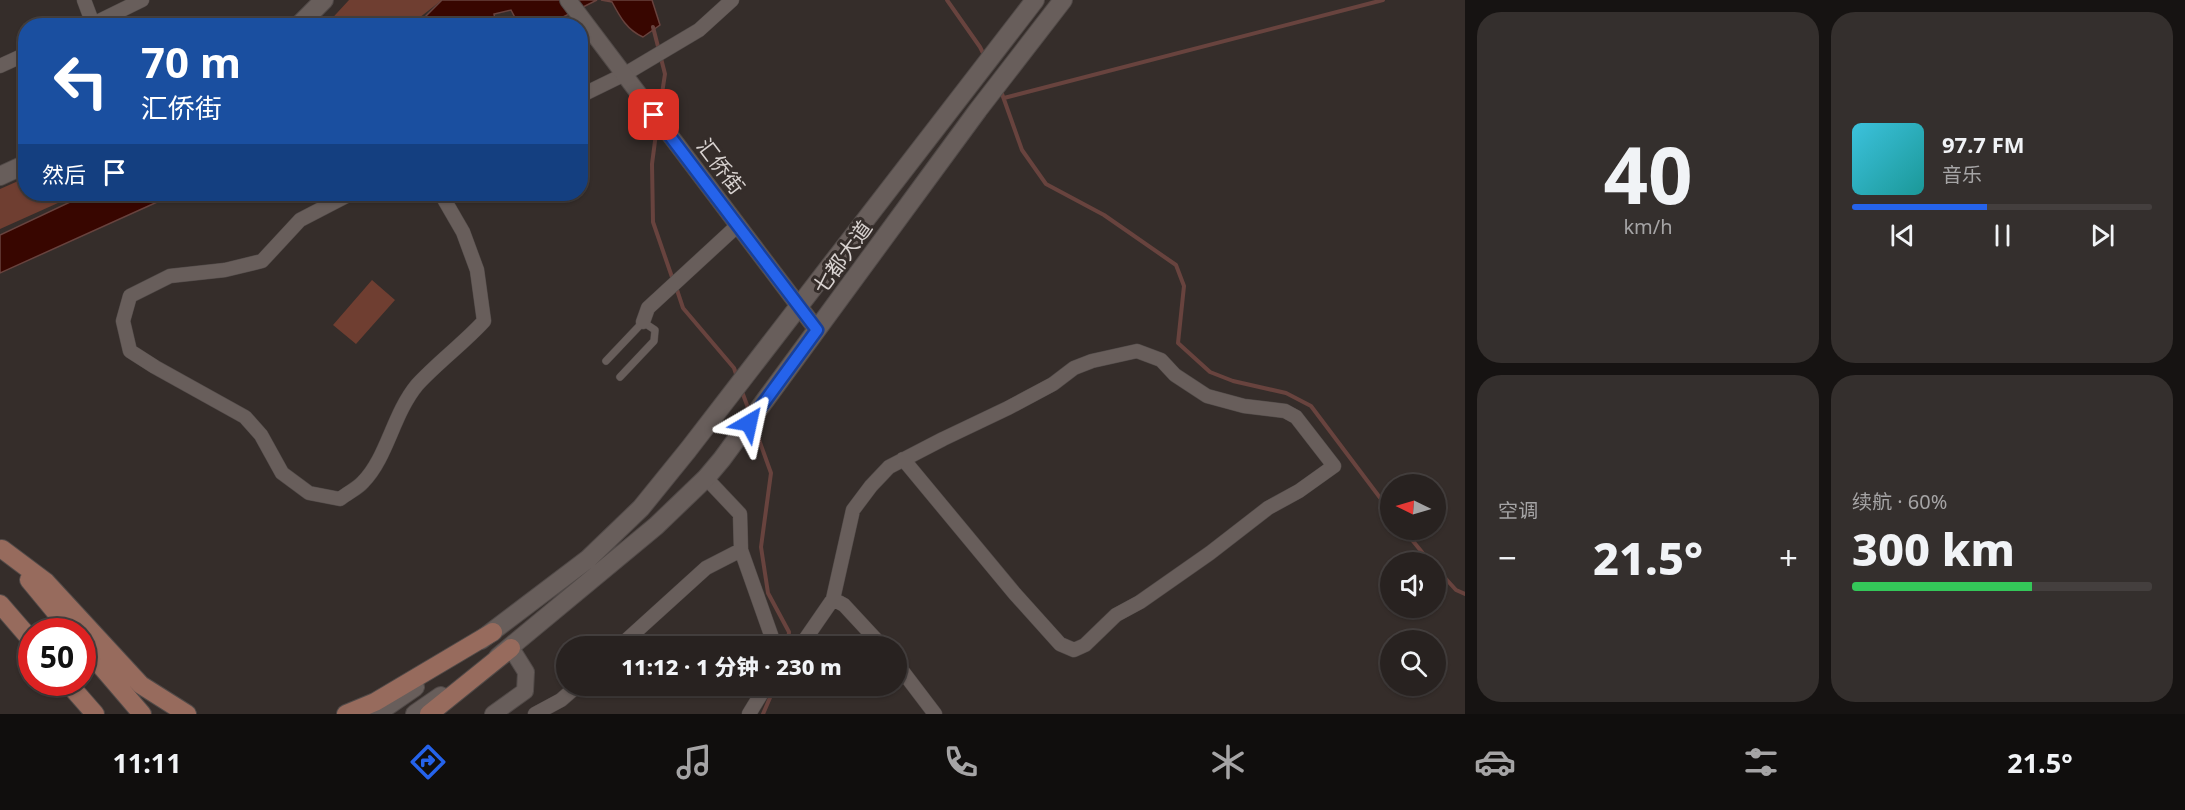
<!DOCTYPE html>
<html lang="zh">
<meta charset="utf-8">
<style>
:root{--surface:#282220;--page:#342f2d;--text:#f1f3f6;--muted:#a5a4a5;--line:#443f3e;--accent:#2563eb}
body{margin:0;font-family:"Noto Sans","Noto Sans SC",sans-serif;background:var(--page);color:var(--text);height:100vh;display:flex;flex-direction:column;font-size:22px;white-space:nowrap}
*{box-sizing:border-box;margin:0}
p{font-size:20px;color:var(--muted)}
.icon{flex:none;width:33px;height:33px;fill:none;stroke:currentColor;stroke-width:2;stroke-linecap:round;stroke-linejoin:round}
.map{position:relative;flex:1;overflow:hidden}
.drawer{display:flex;flex-direction:column;gap:12px;padding:12px;background:#161312;width:720px}
.drawer>*{flex:none}
.top-card{position:absolute;left:18px;top:18px;width:570px;height:183px;border-radius:24px;box-shadow:0 2px 4px #0004,0 0 0 2px var(--line);background:#1a4fa0;color:#fff;overflow:hidden}
.needle{width:39px;rotate:275deg}
.tools{position:absolute;left:1380px;top:474px;display:grid;gap:12px}
.tools a{display:grid;place-items:center;width:66px;height:66px;border-radius:50%;background:var(--surface);box-shadow:0 2px 4px #0004,0 0 0 2px var(--line);font-size:30px}
.speed{position:absolute;left:18px;top:618px;display:flex;gap:12px;font-size:30px;font-weight:700;text-align:center}
.speed>*{display:grid;place-content:center;width:78px;height:78px;border-radius:50%;background:var(--surface);box-shadow:0 2px 4px #0004,0 0 0 2px var(--line);line-height:1}
.speed .limit{border:9px solid #d22;background:#fff;color:#111}
.pin{position:absolute;display:grid;place-items:center;width:51px;height:51px;color:#fff;margin:-26px;border-radius:12px;box-shadow:0 3px 9px #0006}
.me{position:absolute;width:66px;margin:-33px;rotate:36deg;stroke-linejoin:round;filter:drop-shadow(0 0 4px #0008)}
.turn{display:flex;align-items:center;gap:21px;height:126px;padding:0 24px;font-size:27px}
.turn .icon{width:78px;height:78px;stroke-width:2.5}
.turn b{display:block;font-size:42px;line-height:51px}
.then{display:flex;align-items:center;height:57px;padding:0 24px;background:#0003;gap:12px;font-size:22px}
.big{font-size:45px;font-weight:800;line-height:1.1}
.drawer .widget{flex:1;display:flex;flex-direction:column;justify-content:center;gap:9px;min-width:0;padding:0 21px;border-radius:24px;background:var(--page)}
.drawer .dial{align-items:center;gap:0}
.dial b{font-size:78px;line-height:1}
.song{display:flex;align-items:center;gap:18px}
.cover{width:72px;height:72px;border-radius:9px;background:linear-gradient(135deg,hsl(190 70% 55%),hsl(180 70% 35%))}
.played{height:6px;border-radius:3px;background:linear-gradient(90deg,var(--accent) 45%,var(--line) 45%)}
.keys{display:flex;justify-content:space-around;direction:ltr}
.heat{display:flex;justify-content:space-between;align-items:center;font-size:33px;direction:ltr}
.charge{height:9px;border-radius:4px;background:linear-gradient(90deg,#34c759 60%,var(--line) 0)}
.drawer .tiles{flex:1;display:grid;gap:12px;grid-template-columns:repeat(2,1fr)}
.trip{position:absolute;left:556px;top:636px;width:351px;height:60px;border-radius:30px;background:var(--surface);box-shadow:0 2px 4px #0004,0 0 0 2px var(--line);font-weight:800;line-height:60px;text-align:center}
.menu{display:flex;height:96px;justify-content:space-around;align-items:center;background:#100e0d;color:var(--muted)}
.menu .icon{width:42px;height:42px}
.menu .selected{color:var(--accent)}
.menu b{font-size:27px;color:var(--text)}
main{display:flex;flex:1;min-height:0}
.map>svg:first-child{display:block}
</style>
<main>
<div class="map">
<svg width="1465" height="714" viewBox="0 0 1465 714">
<rect width="100%" height="100%" fill="#352d2a"/>
<path fill="#6f3e31" d="M 349,0 L 442,0 L 410,25 L 325,26 Z
M 25,178 L 26,194 L 78,194 L 0,229 L 0,189 Z
M 372,280 L 395,300 L 356,344 L 333,325 Z"/>
<path fill="#380600" stroke="#68433e" stroke-width="1.5" d="M 442,0 L 597,0 L 547,25 L 519,25 L 511,10 L 494,14 L 496,25 L 416,26 Z
M 601,0 L 652,0 L 660,25 L 643,37 C 627,30 620,17 612,2 Z
M 87,194 L 175,194 L 0,273 L 0,235 Z"/>
<g fill="none" stroke-linecap="round" stroke-linejoin="round">
<path stroke="#68433e" stroke-width="4" d="M 947,0 L 980,47 L 985,57
M 653,27 L 665,74 L 659,113
M 1001,91 L 1022,150 L 1046,184 L 1104,215 L 1176,265 L 1184,286 L 1178,343 L 1210,372 L 1233,381 L 1286,393 L 1311,406 L 1390,511
M 1004,98 L 1383,0
M 657,126 L 652,164 L 653,222 L 673,280
M 676,287 L 683,308 L 734,368 L 737,377
M 741,389 L 750,413
M 754,426 L 771,473 L 761,547 L 768,593 L 789,632 L 788,643
M 1404,530 L 1430,562
M 1436,568 L 1456,590 L 1465,594
M 763,714 L 775,686"/>
<g stroke="#514a48" stroke-width="8">
<path id="service" d="M 606,361 L 643,322 L 655,330 L 654,341 L 620,377"/>
</g>
<g stroke="#514a48" stroke-width="15">
<path id="minor" d="M 84,0 L 93,24
M 89,26 L 142,0
M 0,66 L 26,54
M 580,96 L 625,74 L 699,30 L 732,0
M 350,194 L 300,220 L 262,261 L 225,270 L 170,276 L 130,296 L 123,321 L 130,351 L 155,367 L 245,417 L 261,435 L 282,473 L 309,493 L 340,499 C 347,493 357,489 363,482 C 387,458 393,414 417,385 C 437,363 464,343 484,321 L 477,270 L 463,232 L 441,194
M 643,322 L 648,308 L 737,226
M 741,550 L 775,646
M 833,599 L 844,605 L 882,646
M 620,646 L 706,568 L 741,550 L 740,514 L 706,478
M 787,646 L 804,641 L 833,599 L 853,510 L 871,486 L 889,467 L 943,439 L 1008,408 L 1053,384 L 1074,368 L 1092,361 L 1137,351 L 1161,360 L 1175,375 L 1207,396 L 1244,406 L 1285,411 L 1296,417 L 1334,466 L 1299,491 L 1268,508 L 1210,553 L 1140,602 L 1116,615 L 1085,645 L 1074,650 L 1060,644 L 1015,594 L 903,459
M 897,664 L 935,714
M 535,714 L 561,700 L 577,686
M 749,714 L 766,686"/>
</g>
<g stroke="#514a48" stroke-width="18">
<path id="tertiary" d="M 568,0 L 817,330
M 493,714 L 525,691 L 526,672 L 511,648"/>
</g>
<g stroke="#514a48" stroke-width="20">
<path id="secondary" d="M 298,26 L 324,0
M 0,176 L 26,164
M 481,640 L 588,559 L 641,508 L 688,450 L 1035,0
M 498,657 L 656,526 L 706,478 L 722,459 L 978,110 L 1063,0
M 376,714 L 415,687
M 415,714 L 441,696"/>
</g>
<g stroke="#514a48" stroke-width="20">
<path id="primary" d="M 2,549 L 46,582 L 141,685 L 187,714
M 29,580 L 72,632
M 0,604 L 32,641
M 82,644 L 142,714
M 67,682 L 95,714
M 346,714 L 375,702 L 493,632
M 429,714 L 511,648"/>
</g>
<use href="#service" stroke="#685e5b" stroke-width="7"/>
<use href="#minor" stroke="#685e5b" stroke-width="14"/>
<use href="#tertiary" stroke="#685e5b" stroke-width="16"/>
<use href="#secondary" stroke="#685e5b" stroke-width="18"/>
<use href="#primary" stroke="#976b5d" stroke-width="18"/>
</g>
<g fill="none" stroke-linecap="round" stroke-linejoin="round">
<g stroke="#184099" stroke-width="15">
<path id="route" d="M 654,115 L 817,330 L 749,423"/>
</g>
<use href="#route" stroke="#2563eb" stroke-width="10"/>
</g>
<g text-anchor="middle" dominant-baseline="central" stroke-width="6" stroke-linejoin="round" paint-order="stroke">
<g font-size="21" fill="#d8d2d0" stroke="#352d2a">
<text transform="translate(721 166) rotate(53)">汇侨街</text>
<text transform="translate(842 257) rotate(-54)">七都大道</text>
</g>
</g>
</svg>
<div class="tools">
<a><svg class="needle" viewBox="-14 -14 28 28"><path d="M0-13l5 13h-10z" fill="#e53935"/><path d="M0 13l5-13h-10z" fill="#a5a4a5"/></svg></a>
<a><svg class="icon" aria-label="sound" viewBox="0 0 24 24"><path d="M4 9h4l5-4v14l-5-4H4zM17 9q2 3 0 6"/></svg></a>
<a><svg class="icon" aria-label="search" viewBox="0 0 24 24"><circle cx="10" cy="10" r="6"/><path d="M15 15l6 6"/></svg></a>
</div>
<div class="speed"><div class="limit">50</div></div>
<div class="pin" style="left:654px;top:115px;background:#d93025"><svg class="icon" aria-label="arrive" viewBox="0 0 24 24"><path d="M6 21V4h12l-3 4 3 4H6"/></svg></div>
<svg class="me" style="left:749px;top:423px" viewBox="-20 -20 40 40"><path d="M0-17L14 15 0 8-14 15z" fill="#2563eb" stroke="#fff" stroke-width="4"/></svg>
<div class="trip">11:12 · 1 分钟 · 230 m</div>
<div class="top-card">
<div class="turn"><svg class="icon" aria-label="left" viewBox="0 0 24 24"><path d="M17 20v-9H6M10 6l-5 5 5 5"/></svg><div><b>70 m</b>汇侨街</div></div>
<div class="then">然后<svg class="icon" aria-label="arrive" viewBox="0 0 24 24"><path d="M6 21V4h12l-3 4 3 4H6"/></svg></div>
</div>
</div>
<section class="drawer">
<div class="tiles">
<div class="widget dial"><b>40</b><p>km/h</p></div>
<div class="widget">
<div class="song"><i class="cover"></i><div><b>97.7 FM</b><p>音乐</p></div></div>
<div class="played"></div>
<div class="keys"><svg class="icon" aria-label="previous" viewBox="0 0 24 24"><path d="M18 5L8 12l10 7zM5 5v14"/></svg><svg class="icon" aria-label="pause" viewBox="0 0 24 24"><path d="M8 5v14M16 5v14"/></svg><svg class="icon" aria-label="next" viewBox="0 0 24 24"><path d="M6 5l10 7-10 7zM19 5v14"/></svg></div>
</div>
<div class="widget"><p>空调</p>
<div class="heat"><a>−</a><b class="big">21.5°</b><a>+</a></div>
</div>
<div class="widget"><p>续航 · 60%</p><b class="big">300 km</b><div class="charge"></div></div>
</div>
</section>
</main>
<nav class="menu">
<b>11:11</b>
<svg class="icon selected" aria-label="directions" viewBox="0 0 24 24"><path d="M12 3l9 9-9 9-9-9zM9 14v-3h6M13 9l2 2-2 2"/></svg>
<svg class="icon" aria-label="music" viewBox="0 0 24 24"><path d="M9 18V5l10-2v13"/><circle cx="6" cy="18" r="3"/><circle cx="16" cy="16" r="3"/></svg>
<svg class="icon" aria-label="phone" viewBox="0 0 24 24"><path d="M5 4h4l2 5-3 2q2 4 5 5l2-3 5 2v4C11 20 4 13 5 4z"/></svg>
<svg class="icon" aria-label="climate" viewBox="0 0 24 24"><path d="M12 3v18M4 7l16 10M4 17L20 7"/></svg>
<svg class="icon" aria-label="car" viewBox="0 0 24 24"><path d="M5 17H2v-5l4-1 3-4h7l3 4 3 1v5h-3M9 17h6M6 11h13"/><circle cx="7" cy="17" r="2"/><circle cx="17" cy="17" r="2"/></svg>
<svg class="icon" aria-label="filters" viewBox="0 0 24 24"><path d="M4 7h16M4 17h16"/><circle cx="9" cy="7" r="2"/><circle cx="15" cy="17" r="2"/></svg>
<b>21.5°</b>
</nav>
